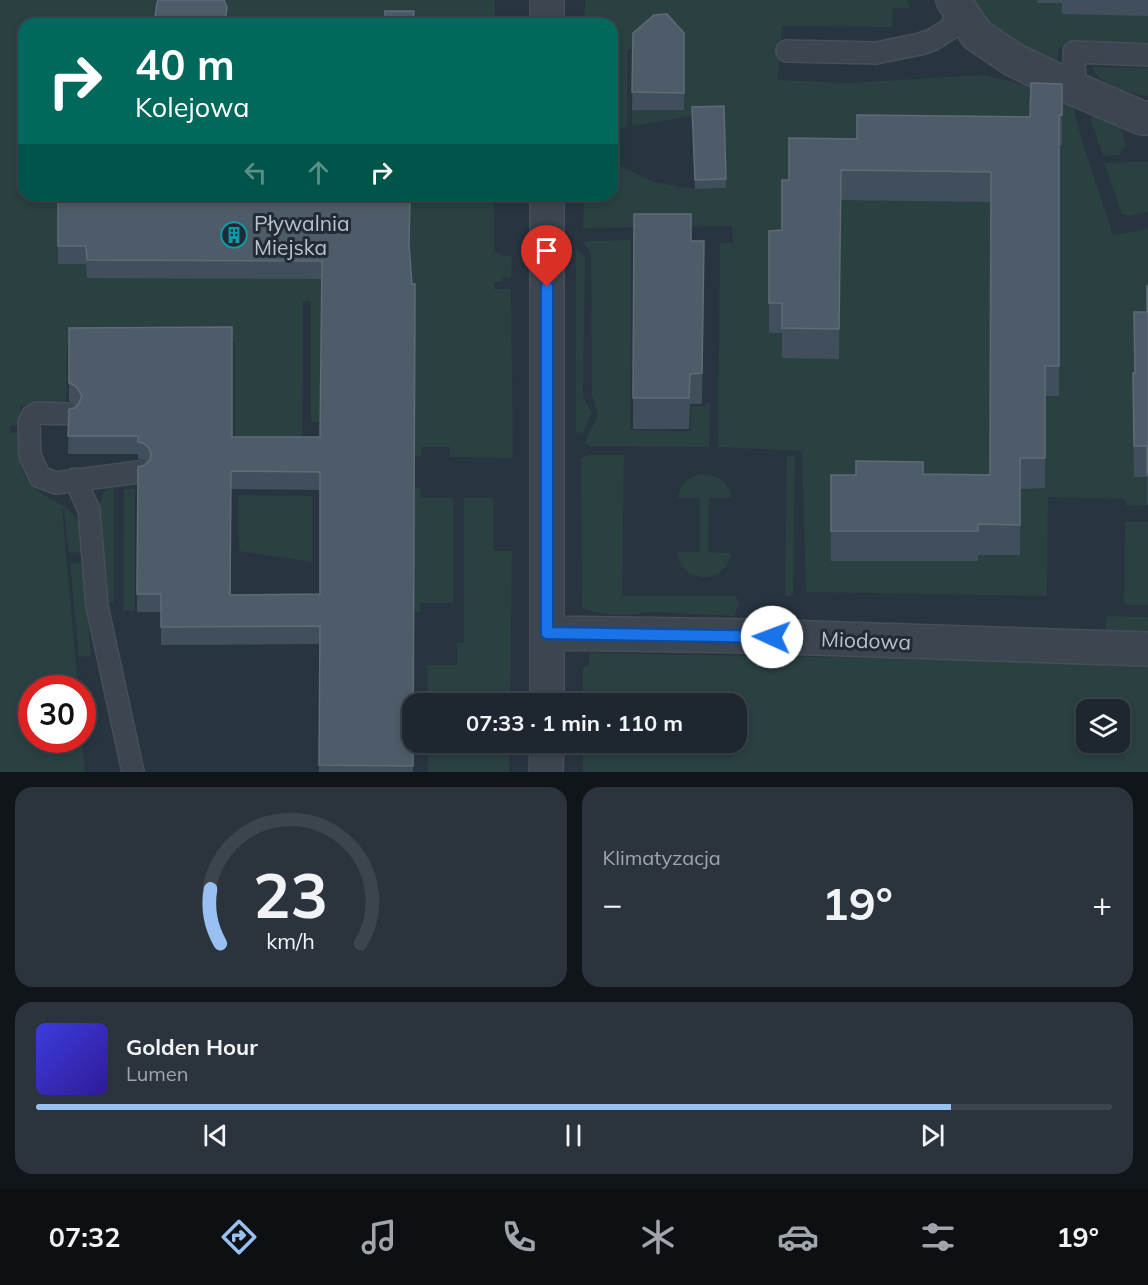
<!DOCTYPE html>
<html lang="pl">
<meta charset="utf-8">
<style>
:root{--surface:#1e2730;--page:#2b333c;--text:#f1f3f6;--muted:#a1a5ab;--line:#3c444c;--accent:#98c1f1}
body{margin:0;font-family:Mulish,sans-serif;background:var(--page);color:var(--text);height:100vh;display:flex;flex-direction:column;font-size:22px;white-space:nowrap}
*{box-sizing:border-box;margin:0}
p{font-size:20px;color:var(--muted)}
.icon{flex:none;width:33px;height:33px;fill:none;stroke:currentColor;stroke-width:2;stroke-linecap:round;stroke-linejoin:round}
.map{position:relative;height:772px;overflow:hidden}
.drawer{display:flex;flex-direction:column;gap:15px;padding:15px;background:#10151a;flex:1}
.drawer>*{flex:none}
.top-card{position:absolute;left:18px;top:18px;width:600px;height:183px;border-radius:18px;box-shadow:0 3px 9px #0003,0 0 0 2px var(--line);background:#00695c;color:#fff;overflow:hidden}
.tools{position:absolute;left:1076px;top:699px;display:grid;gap:12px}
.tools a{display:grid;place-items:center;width:54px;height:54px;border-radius:12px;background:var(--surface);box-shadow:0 3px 9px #0003,0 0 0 2px var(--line);font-size:30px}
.speed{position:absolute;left:18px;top:675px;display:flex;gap:12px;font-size:30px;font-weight:700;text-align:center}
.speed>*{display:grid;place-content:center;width:78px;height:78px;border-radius:50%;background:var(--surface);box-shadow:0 3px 9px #0003,0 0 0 2px var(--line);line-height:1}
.speed .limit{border:9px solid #d22;background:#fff;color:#111}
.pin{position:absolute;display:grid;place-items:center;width:51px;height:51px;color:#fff;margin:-62px -26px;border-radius:50% 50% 50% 0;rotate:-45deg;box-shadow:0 0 6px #0007}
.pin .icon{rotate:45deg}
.me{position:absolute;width:66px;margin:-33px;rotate:272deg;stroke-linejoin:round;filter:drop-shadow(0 0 4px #0008)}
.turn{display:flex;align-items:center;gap:21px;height:126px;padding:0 18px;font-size:27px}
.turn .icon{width:78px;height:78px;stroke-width:2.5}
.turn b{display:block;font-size:42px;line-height:51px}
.lanes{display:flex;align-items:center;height:57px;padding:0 18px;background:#0003;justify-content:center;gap:30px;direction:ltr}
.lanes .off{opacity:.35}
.big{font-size:45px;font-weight:700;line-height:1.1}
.drawer .card{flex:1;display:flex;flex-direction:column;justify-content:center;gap:9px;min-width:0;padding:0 21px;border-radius:18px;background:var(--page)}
.drawer .dial{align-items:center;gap:0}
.dial svg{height:156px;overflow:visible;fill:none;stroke:var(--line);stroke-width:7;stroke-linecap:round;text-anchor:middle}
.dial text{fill:var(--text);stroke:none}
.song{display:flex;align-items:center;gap:18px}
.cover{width:72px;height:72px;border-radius:9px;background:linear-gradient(135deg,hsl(240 70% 55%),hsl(250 70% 35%))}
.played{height:6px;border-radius:3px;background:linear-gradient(90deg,var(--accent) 85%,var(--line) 85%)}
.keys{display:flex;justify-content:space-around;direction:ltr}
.heat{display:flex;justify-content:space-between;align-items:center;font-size:33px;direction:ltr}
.drawer .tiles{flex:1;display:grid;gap:15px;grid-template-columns:1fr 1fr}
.card:last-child{grid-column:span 2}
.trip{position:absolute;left:402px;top:693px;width:345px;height:60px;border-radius:18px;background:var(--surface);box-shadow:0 3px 9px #0003,0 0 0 2px var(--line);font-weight:700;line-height:60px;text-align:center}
.menu{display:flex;height:96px;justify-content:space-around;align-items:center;background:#0c1013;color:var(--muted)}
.menu .icon{width:42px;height:42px}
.menu .active{color:var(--accent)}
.menu b{font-size:27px;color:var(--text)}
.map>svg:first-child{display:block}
</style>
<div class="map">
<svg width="1148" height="772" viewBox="0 0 1148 772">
<rect width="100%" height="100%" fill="#283440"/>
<path fill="#2a4041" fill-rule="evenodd" d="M 0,0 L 495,0 L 495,18 L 502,18 L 512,24 L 417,24 L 417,17 L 382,17 L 381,24 L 24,24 L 24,195 L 494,195 L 494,252 L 512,257 L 511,277 L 503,278 L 501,282 L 494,282 L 494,289 L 511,289 L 513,458 L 450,457 L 450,447 L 421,447 L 421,456 L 414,456 L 321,422 L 311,422 L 311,301 L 303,301 L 302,451 L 235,451 L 235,342 L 67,343 L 66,406 L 20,405 L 20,425 L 10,426 L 11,433 L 20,432 C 20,440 19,448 19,456 C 23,503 72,495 81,528 C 83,535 82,544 83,552 L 69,553 L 64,509 L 62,509 L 78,688 L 32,688 L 32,740 L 82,740 L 85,772 L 0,772 Z
M 585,0 L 908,0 L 910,8 L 893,8 L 892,27 L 782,26 L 778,80 L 847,83 L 984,75 L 1029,86 L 1072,102 L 1083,144 L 1113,235 L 1148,229 L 1148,317 L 1134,343 L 1134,354 L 1147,354 L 1134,403 L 1133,414 L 1147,477 L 1147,505 L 1126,506 L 1125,499 L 1048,497 L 1047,596 L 806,592 L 802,451 L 718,447 L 720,243 L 733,243 L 732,226 L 583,228 L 584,195 L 612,195 L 612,162 L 654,182 L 695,189 L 726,188 L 724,115 L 692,116 L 632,126 L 632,110 L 684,110 L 684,50 L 627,49 L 627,127 L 612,129 L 612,24 L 584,24 Z
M 971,0 L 1148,0 L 1148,49 L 1059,48 L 1057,63 C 1020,45 996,34 971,0 Z
M 1091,67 L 1148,68 L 1148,96 C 1127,92 1102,86 1091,67 Z
M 1096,114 L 1118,122 L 1126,145 L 1119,155 L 1103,156 L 1090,118 Z
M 1130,162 L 1148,162 L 1148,212 L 1128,216 L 1122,214 L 1104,163 Z
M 631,240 L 630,430 L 691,431 L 691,406 L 705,406 L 705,403 L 710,403 L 709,447 L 591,446 L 584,444 L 598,415 L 592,395 L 591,253 L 583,243 L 585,241 Z
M 576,249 L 585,257 L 583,397 L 592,413 L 583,433 L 576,432 Z
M 588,455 L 624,455 L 622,596 L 735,596 L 740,603 L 733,616 L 650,612 C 632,616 598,616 582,608 L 581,459 Z
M 787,456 L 795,456 L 793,596 L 785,596 Z
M 702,474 C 719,475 728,481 732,498 L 709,498 L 708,552 L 731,553 C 726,586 681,585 677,552 L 700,552 L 700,498 L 678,498 C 679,484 689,477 702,474 Z
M 114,487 L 114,604 L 107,601 L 99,504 L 104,492 Z
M 414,488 L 420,488 L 421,498 L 453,498 L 453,603 L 420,603 L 420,612 L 413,612 Z
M 124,489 L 135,489 L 135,611 L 123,611 Z
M 238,495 L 312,496 L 312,562 L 239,551 Z
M 464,498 L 493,498 L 493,551 L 512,551 L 510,703 L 428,703 L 427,665 L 457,665 L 457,643 L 464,643 Z
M 1125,522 L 1148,522 L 1148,605 L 1127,605 L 1124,602 Z
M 84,562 L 91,656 L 79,657 L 70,564 Z
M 1107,616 L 1148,617 L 1148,634 L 1105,630 Z
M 589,653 L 1051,661 L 1148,665 L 1148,772 L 583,772 L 583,743 L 736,742 L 736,704 L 583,703 L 583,668 L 589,664 ZM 1086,710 L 1119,710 L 1119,742 L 1086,742 Z
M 428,743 L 510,743 L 509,772 L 428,772 Z"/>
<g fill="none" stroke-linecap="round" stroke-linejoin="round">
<g stroke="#464f59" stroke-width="24">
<path id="lane" d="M 787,51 L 876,53 L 920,44 L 932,40 L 951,28 L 958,9
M 1075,89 L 1074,52 L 1148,55
M 69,414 L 37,413 L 32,416 L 29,423 L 30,456 L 40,477 L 56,483 L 138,472
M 75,479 L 89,510 L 97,606 L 133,772"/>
</g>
<g stroke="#464f59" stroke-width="36">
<path id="street" d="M 953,0 L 977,35 L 1014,60 L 1075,89 L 1142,118 L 1148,118
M 547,24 L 547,0
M 547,633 L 754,636 L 1148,649
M 547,704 L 547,195
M 546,772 L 547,742"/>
</g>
<use href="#lane" stroke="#3c4650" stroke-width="21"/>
<use href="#street" stroke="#3c4650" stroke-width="33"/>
</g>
<path fill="#414f5c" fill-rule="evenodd" d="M 1037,0 L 1148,0 L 1148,16 L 1062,14 L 1062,3 L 1037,3 Z
M 633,33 L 684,33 L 684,110 L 632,110 Z
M 1062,84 L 1062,145 L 1059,145 L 1059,396 L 1045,396 L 1045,488 L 1020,489 L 1020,555 L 978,555 L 978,561 L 831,561 L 831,475 L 990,475 L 991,202 L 841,200 L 839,359 L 782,358 L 782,333 L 769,333 L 769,231 L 782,230 L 789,180 L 857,139 L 1030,117 Z
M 724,106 L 726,188 L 695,189 L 692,107 Z
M 58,195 L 410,247 L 413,772 L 319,772 L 319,644 L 161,645 L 161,612 L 137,612 L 138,467 L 145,465 L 146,463 L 143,460 L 138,459 L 138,454 L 68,454 L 69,409 L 74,408 L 77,405 L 76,404 L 69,401 L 69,383 L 232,437 L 320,437 L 322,279 L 87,278 L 86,264 L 58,264 ZM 231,489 L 320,490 L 320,594 L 231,595 Z
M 634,214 L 691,241 L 704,241 L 702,404 L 690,404 L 689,429 L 633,429 Z
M 1148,286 L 1148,505 L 1147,505 L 1147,477 L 1134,477 L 1133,373 L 1134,373 L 1134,312 L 1147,312 Z"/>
<path fill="#323f4c" d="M 227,7 L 227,24 L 225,24 Z
M 841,170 L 841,200 L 839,359 L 839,329 Z"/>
<path fill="#4e5b68" stroke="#5f6b77" stroke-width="1.5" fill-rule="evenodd" d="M 158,0 L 224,0 L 227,7 L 225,24 L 154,24 L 157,3 Z
M 385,11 L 414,11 L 413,24 L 385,24 Z
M 667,14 L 684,33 L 684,93 L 632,92 L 633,33 L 654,15 Z
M 291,18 L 342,18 L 342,24 L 291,24 Z
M 1031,83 L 1062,84 L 1062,115 L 1059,115 L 1059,366 L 1045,366 L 1045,458 L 1020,458 L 1020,525 L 978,524 L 978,531 L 831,531 L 831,475 L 856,475 L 856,461 L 923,462 L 923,474 L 990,475 L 991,172 L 841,170 L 839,329 L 782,328 L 782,303 L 769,303 L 769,231 L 782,230 L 782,180 L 789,180 L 789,138 L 857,139 L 857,115 L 1030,117 Z
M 724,106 L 726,179 L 695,180 L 692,107 Z
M 58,195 L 410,195 L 409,245 L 412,284 L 415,284 L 413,766 L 319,765 L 320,626 L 161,627 L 161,594 L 137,594 L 138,467 L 145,465 L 150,460 L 151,453 L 148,447 L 143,443 L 138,442 L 138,436 L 68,436 L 69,409 L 74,408 L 79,403 L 82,396 L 76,386 L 69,383 L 69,328 L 232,327 L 232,437 L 320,437 L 322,261 L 87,260 L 86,246 L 58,246 ZM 231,471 L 320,472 L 320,594 L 230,595 Z
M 634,214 L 691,214 L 691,241 L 704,241 L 702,373 L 690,374 L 689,398 L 633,398 Z
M 1147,286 L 1148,286 L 1148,475 L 1147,475 L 1147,446 L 1134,446 L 1133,373 L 1135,373 L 1134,312 L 1147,312 Z"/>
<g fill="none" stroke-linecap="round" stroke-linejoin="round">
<g stroke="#114b97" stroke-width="15">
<path id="route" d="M 547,287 L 547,633 L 772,637"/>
</g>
<use href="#route" stroke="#1a73e8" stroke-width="10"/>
</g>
<defs>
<g id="building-ring" transform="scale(1.35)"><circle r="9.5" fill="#212b35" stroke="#0f9aa8" stroke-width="1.5"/><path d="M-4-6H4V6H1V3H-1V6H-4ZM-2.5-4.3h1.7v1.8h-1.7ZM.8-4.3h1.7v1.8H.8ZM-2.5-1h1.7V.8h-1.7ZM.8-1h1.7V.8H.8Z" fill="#0f9aa8"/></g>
</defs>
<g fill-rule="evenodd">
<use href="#building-ring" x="234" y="235"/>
</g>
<g text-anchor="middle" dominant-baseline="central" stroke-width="6" stroke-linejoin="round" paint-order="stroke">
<g font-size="21" fill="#b9c1ca" stroke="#212b35" text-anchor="start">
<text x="254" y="223">Pływalnia<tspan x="254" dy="24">Miejska</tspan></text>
</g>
<g font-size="21" fill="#b9c1ca" stroke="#212b35">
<text transform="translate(866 640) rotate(2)">Miodowa</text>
</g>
</g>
</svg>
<div class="tools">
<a><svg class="icon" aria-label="layers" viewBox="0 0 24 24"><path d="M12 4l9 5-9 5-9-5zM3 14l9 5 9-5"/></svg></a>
</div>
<div class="speed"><div class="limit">30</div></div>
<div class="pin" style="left:547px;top:287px;background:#d93025"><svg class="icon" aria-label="arrive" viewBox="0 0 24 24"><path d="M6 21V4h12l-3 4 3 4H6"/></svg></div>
<svg class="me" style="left:772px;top:637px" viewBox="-20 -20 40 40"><circle r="19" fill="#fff"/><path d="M0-13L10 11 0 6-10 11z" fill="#1a73e8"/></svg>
<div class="trip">07:33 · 1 min · 110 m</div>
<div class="top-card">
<div class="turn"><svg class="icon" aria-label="right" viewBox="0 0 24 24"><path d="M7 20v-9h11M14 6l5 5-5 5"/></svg><div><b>40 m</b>Kolejowa</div></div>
<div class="lanes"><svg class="icon off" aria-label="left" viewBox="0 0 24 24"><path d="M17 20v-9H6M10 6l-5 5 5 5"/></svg><svg class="icon off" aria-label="ahead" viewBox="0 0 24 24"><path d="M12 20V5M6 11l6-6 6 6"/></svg><svg class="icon" aria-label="right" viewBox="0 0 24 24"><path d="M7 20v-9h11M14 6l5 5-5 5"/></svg></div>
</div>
</div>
<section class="drawer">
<div class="tiles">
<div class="card dial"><svg viewBox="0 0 100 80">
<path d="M14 69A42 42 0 1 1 86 69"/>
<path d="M14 69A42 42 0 0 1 9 41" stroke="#98c1f1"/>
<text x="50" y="56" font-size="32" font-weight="700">23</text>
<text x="50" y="72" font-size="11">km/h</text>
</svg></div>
<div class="card"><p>Klimatyzacja</p>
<div class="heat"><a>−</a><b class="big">19°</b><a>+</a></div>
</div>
<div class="card">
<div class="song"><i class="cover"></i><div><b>Golden Hour</b><p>Lumen</p></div></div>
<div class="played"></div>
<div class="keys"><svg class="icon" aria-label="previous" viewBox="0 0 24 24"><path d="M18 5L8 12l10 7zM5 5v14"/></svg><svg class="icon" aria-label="pause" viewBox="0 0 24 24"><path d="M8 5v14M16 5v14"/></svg><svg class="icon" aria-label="next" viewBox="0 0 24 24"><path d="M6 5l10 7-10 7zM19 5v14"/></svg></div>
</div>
</div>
</section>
<nav class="menu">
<b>07:32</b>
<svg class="icon active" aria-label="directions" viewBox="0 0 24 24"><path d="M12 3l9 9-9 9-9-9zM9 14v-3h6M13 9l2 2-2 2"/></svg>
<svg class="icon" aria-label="music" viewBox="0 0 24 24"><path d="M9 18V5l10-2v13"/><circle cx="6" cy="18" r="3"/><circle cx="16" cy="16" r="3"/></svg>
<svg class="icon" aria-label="phone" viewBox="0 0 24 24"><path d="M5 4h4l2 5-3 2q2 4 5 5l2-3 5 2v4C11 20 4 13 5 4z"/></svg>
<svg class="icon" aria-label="climate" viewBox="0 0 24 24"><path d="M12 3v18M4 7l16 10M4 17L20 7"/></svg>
<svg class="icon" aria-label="car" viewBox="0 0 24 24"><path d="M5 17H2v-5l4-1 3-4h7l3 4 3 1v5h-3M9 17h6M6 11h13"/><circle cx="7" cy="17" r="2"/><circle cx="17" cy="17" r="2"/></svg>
<svg class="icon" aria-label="filters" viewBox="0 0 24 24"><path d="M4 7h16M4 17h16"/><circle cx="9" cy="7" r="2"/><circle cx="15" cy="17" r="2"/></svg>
<b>19°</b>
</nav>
